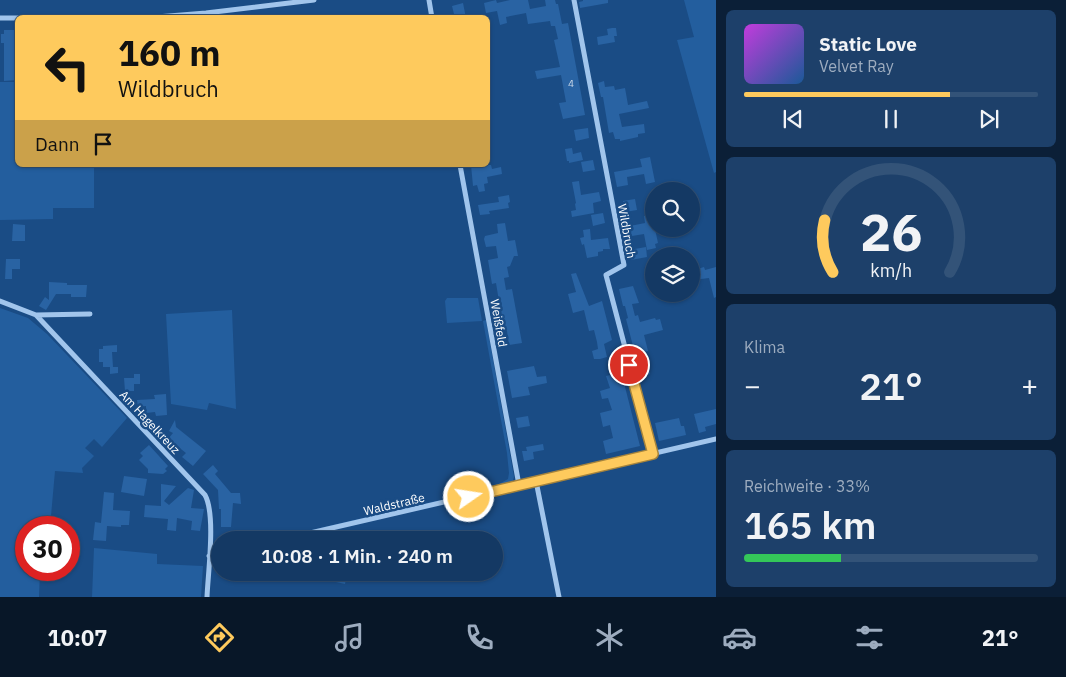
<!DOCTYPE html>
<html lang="de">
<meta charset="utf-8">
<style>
:root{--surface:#143964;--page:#1d406a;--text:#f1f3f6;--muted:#9dacbf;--line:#335378;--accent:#feca5d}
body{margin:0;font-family:"IBM Plex Sans",sans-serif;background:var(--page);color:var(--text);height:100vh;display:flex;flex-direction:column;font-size:19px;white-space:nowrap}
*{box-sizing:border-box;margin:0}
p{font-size:16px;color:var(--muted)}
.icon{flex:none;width:28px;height:28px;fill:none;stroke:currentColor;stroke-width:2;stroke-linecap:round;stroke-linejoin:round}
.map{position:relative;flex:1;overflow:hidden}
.panel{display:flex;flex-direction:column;gap:10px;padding:10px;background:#0b1f37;width:350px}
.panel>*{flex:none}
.hud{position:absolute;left:15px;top:15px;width:475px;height:152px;border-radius:8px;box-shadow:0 1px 4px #0004,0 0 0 1px var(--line);background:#feca5d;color:#111;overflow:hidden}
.fabs{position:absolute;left:645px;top:182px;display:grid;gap:10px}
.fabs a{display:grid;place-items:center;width:55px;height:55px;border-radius:50%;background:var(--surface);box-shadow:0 1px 4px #0004,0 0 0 1px var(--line);font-size:25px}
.speed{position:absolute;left:15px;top:516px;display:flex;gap:10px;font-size:25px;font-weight:700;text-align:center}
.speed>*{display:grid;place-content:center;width:65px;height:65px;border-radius:50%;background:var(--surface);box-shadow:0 1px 4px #0004,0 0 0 1px var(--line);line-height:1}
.speed .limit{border:8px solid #d22;background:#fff;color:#111}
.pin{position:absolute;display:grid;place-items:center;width:42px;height:42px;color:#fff;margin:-21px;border:2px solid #fff;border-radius:50%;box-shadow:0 1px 5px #0007}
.me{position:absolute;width:55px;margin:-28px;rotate:77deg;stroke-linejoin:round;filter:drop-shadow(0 0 4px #0008)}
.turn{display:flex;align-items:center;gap:18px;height:105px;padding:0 20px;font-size:22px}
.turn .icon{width:65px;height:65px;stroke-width:2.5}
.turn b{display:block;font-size:35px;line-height:42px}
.then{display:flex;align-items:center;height:48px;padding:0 20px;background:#0003;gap:10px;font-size:19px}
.big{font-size:38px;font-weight:600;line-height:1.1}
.panel .widget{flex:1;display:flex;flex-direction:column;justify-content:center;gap:8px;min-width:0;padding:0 18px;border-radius:8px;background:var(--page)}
.panel .dial{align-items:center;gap:0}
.dial svg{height:130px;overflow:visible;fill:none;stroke:var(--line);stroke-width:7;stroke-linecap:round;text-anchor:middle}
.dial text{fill:var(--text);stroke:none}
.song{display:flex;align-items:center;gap:15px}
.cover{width:60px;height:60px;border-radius:8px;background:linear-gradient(135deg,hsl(290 70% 55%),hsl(210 70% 35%))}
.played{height:5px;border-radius:2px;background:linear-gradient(90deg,var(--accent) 70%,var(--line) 70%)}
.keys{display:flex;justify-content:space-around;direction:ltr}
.heat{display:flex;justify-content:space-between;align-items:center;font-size:28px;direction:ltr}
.charge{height:8px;border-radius:4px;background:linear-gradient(90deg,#34c759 33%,var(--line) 0)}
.trip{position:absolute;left:211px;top:531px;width:292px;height:50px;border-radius:25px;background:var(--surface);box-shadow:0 1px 4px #0004,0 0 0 1px var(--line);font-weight:600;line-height:50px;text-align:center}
.dock{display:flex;height:80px;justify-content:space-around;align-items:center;background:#081728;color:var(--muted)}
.dock .icon{width:35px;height:35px}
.dock .on{color:var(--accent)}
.dock b{font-size:22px;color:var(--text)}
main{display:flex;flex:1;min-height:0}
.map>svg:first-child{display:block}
</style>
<main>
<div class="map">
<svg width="716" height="597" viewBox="0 0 716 597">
<rect width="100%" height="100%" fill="#1a4c85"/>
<path fill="#235e9e" d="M 684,0 L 716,0 L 716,172 L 714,173 L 677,40 L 694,37 Z
M 0,82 L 17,82 L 18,165 L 94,165 L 94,208 L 53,208 L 53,219 L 0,220 Z
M 447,298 L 478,298 L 482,321 L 447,323 L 445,301 Z
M 0,308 L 28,318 L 47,334 L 127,418 L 102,447 L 94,439 L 85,448 L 94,456 L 82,468 L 83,473 L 55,471 L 50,527 L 26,528 L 26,570 L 40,570 L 39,597 L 0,597 Z
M 232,310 L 236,409 L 209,403 L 207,410 L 171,404 L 166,314 Z
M 486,320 L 514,477 L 512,483 L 501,488 L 275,540 L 268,540 L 492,488 L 508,479 L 509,473 L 507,453 L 483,321 Z
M 94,548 L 157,554 L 157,564 L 203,566 L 201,597 L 92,597 Z"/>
<path fill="#2963a3" d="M 496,0 L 497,3 L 510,0 L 528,0 L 530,9 L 546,6 L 545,0 L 555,0 L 556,4 L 558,4 L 562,24 L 568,23 L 585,115 L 563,119 L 559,103 L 566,102 L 561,75 L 537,79 L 535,71 L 560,67 L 554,40 L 558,39 L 555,26 L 551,26 L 550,21 L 528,24 L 526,13 L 506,17 L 507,23 L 500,25 L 497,11 L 486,13 L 484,3 Z
M 583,0 L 608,0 L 608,3 L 580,8 L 579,2 L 583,1 Z
M 463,3 L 466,18 L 455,18 L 452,6 Z
M 612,28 L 616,28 L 617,36 L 614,36 L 615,42 L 598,45 L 597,37 L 608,35 L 607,29 Z
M 4,30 L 18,30 L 18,80 L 4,81 L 4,43 L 1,43 L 1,34 L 4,34 Z
M 604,81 L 605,87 L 614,86 L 615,90 L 625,88 L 628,105 L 647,101 L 649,108 L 619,114 L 622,127 L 644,124 L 645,133 L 638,134 L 638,137 L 620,141 L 620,139 L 615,139 L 613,132 L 609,133 L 603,97 L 601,97 L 598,83 Z
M 588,128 L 589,138 L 576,141 L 574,130 Z
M 572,148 L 573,154 L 581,152 L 583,160 L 569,163 L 569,161 L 567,161 L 565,149 Z
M 650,157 L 655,182 L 646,184 L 644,174 L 627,177 L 628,185 L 617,187 L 614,172 L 642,167 L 640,159 Z
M 593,160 L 595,170 L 583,172 L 581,162 Z
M 471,165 L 491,165 L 492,169 L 501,167 L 502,174 L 487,177 L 488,183 L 484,184 L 485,191 L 479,192 L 477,185 L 473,186 Z
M 579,181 L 581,195 L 599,192 L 601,201 L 593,203 L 594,213 L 572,217 L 571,211 L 576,210 L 575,204 L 576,203 L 572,182 Z
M 509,195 L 510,202 L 508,203 L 509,208 L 489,211 L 490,214 L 480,215 L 478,205 L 499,202 L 498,197 Z
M 635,199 L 637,210 L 625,212 L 623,201 Z
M 603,213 L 605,223 L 593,226 L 591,215 Z
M 654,214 L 654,229 L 655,229 L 658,243 L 655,244 L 656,248 L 647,250 L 644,234 L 626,237 L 625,227 L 645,223 L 644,216 Z
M 505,223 L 508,241 L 515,240 L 518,256 L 514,256 L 510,266 L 507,267 L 509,277 L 504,278 L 506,290 L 512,289 L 522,343 L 509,345 L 507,331 L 505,331 L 504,328 L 500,329 L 498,321 L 502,320 L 496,283 L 492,284 L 488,260 L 498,258 L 496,246 L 486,247 L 484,239 L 485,236 L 498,233 L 497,224 Z
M 13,224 L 25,225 L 25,241 L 12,241 Z
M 590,229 L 591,240 L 608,238 L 610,249 L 603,249 L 603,251 L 598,252 L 598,256 L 587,258 L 584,244 L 582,245 L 580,238 L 584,237 L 583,230 Z
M 646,247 L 647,257 L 631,260 L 629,250 Z
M 6,259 L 20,259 L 20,269 L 12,269 L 12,279 L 5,279 Z
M 704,267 L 705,270 L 716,267 L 716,297 L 714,298 L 709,278 L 693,280 L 691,271 Z
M 576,273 L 589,306 L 602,301 L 612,340 L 604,344 L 607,357 L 600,359 L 594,359 L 592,351 L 598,349 L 597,342 L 594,330 L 589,331 L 584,310 L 573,313 L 568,294 L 576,292 L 571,274 Z
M 49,282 L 67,283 L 67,285 L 87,285 L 86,297 L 71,297 L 71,294 L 56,294 L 46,310 L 39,306 L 45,297 L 49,300 Z
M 633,286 L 639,303 L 632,304 L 635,316 L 638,315 L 640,322 L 655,318 L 656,320 L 660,319 L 663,330 L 644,335 L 648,351 L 645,352 L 650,374 L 641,377 L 638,365 L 640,365 L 635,345 L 633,346 L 626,319 L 628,318 L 625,306 L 623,306 L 619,289 Z
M 117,345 L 117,352 L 112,352 L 113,367 L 118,367 L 118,373 L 110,374 L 110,367 L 103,367 L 103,362 L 99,362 L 99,349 L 103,349 L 103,346 Z
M 534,366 L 537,377 L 546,376 L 547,383 L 528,387 L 530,395 L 512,398 L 507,371 Z
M 619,373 L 620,375 L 622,375 L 640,446 L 606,454 L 603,441 L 613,438 L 610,425 L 603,427 L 600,413 L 612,410 L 608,398 L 602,399 L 600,391 L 610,388 L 606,376 Z
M 134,374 L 140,374 L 140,384 L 134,384 L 134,391 L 125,391 L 124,378 L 134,378 Z
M 166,394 L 167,415 L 156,416 L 155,412 L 146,413 L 146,406 L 138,407 L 137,400 L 155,399 L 154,395 Z
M 716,409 L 716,424 L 705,427 L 706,431 L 699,433 L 694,414 Z
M 528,416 L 530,426 L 518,428 L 516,418 Z
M 679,418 L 681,426 L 684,426 L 686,435 L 659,441 L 655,423 Z
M 175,420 L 176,427 L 206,451 L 193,466 L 182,457 L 186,453 L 168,439 L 173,433 L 169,431 Z
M 543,444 L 544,450 L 533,452 L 534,459 L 524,461 L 522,451 L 527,451 L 526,447 Z
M 149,445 L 168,466 L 165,469 L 167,471 L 163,474 L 148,473 L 148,469 L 139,460 L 143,456 L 140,453 Z
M 213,465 L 218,471 L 215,474 L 231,493 L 240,493 L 241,504 L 233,503 L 231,527 L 221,527 L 221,509 L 219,509 L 218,490 L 203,474 Z
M 124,476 L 147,479 L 144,496 L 121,492 Z
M 161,484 L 176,486 L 164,501 L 169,505 L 188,488 L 194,490 L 191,508 L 204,509 L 200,531 L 191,530 L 192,521 L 177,518 L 176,531 L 167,530 L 168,519 L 144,517 L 145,505 L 161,506 Z
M 104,492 L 114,493 L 113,510 L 130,511 L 129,525 L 121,525 L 121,527 L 107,526 L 106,541 L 93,540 L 95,522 L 101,523 Z
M 328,572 L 347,573 L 345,584 L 327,580 Z"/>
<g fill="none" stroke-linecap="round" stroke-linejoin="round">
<path stroke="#a1c5ec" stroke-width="5" d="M 429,0 L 432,18
M 574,0 L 624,265 L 606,275 L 653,454
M 0,18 L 18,18
M 144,18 L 206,13 L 314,0
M 460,165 L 519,485
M 0,301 L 36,315 L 205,495 C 216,515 208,572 207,597
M 36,315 L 90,314
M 536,481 L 559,597
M 280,540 L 716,439
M 209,556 L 220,554"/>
</g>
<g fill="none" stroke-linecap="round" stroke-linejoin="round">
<g stroke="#a5833c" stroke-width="12">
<path id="route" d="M 469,497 L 653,454 L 629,365"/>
</g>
<use href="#route" stroke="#feca5d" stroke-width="9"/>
</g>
<g text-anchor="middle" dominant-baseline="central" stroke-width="5" stroke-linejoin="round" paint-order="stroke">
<g font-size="10" fill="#cad8e8">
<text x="571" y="83">4</text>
</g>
<g font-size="12" fill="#fff" stroke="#1a4c85">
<text transform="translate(627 231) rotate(80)">Wildbruch</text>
<text transform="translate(499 323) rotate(80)">Weißfeld</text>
<text transform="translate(150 422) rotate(47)">Am Hagelkreuz</text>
<text transform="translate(394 504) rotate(-13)">Waldstraße</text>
</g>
</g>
</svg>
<div class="fabs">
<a><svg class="icon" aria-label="search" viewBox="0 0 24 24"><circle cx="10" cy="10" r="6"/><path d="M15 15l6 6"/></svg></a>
<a><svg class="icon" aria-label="layers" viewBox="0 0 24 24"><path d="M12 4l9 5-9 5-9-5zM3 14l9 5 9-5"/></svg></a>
</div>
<div class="speed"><div class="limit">30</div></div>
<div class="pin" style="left:629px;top:365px;background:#d93025"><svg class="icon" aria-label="arrive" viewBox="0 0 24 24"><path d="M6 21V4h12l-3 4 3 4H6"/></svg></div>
<svg class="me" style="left:469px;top:497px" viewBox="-20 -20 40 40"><circle r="17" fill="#feca5d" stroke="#fff" stroke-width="3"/><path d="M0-11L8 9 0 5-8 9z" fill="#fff"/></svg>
<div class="trip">10:08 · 1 Min. · 240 m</div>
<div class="hud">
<div class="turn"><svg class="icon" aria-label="left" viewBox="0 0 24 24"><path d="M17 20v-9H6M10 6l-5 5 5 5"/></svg><div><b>160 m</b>Wildbruch</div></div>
<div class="then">Dann<svg class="icon" aria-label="arrive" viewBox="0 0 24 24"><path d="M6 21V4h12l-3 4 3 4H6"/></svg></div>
</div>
</div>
<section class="panel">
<div class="widget">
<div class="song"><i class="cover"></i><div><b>Static Love</b><p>Velvet Ray</p></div></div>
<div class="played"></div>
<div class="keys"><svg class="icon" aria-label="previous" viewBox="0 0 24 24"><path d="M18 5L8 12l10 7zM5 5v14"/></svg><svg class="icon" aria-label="pause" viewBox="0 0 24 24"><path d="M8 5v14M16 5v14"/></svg><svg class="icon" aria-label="next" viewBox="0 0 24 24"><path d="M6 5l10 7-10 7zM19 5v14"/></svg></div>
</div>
<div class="widget dial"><svg viewBox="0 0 100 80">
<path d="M14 69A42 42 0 1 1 86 69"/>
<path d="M14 69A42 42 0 0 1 9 37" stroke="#feca5d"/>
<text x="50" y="56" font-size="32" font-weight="700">26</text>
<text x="50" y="72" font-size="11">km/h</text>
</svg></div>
<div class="widget"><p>Klima</p>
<div class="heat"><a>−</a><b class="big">21°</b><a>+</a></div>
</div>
<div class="widget"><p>Reichweite · 33%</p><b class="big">165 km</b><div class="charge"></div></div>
</section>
</main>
<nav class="dock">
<b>10:07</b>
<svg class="icon on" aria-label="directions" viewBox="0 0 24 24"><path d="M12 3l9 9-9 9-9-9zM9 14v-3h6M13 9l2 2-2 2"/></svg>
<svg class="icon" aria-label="music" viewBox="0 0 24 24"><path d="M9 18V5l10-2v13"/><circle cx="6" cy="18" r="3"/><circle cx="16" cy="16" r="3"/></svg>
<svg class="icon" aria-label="phone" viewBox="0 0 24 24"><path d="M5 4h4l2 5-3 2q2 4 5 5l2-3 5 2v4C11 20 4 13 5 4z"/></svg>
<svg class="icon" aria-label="climate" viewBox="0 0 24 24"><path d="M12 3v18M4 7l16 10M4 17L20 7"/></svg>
<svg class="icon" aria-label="car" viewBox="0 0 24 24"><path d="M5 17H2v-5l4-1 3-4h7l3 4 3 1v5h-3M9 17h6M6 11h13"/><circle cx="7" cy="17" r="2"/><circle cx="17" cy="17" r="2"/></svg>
<svg class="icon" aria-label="filters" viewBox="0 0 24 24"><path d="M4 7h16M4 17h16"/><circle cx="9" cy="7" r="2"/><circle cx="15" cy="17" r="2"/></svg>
<b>21°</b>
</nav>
